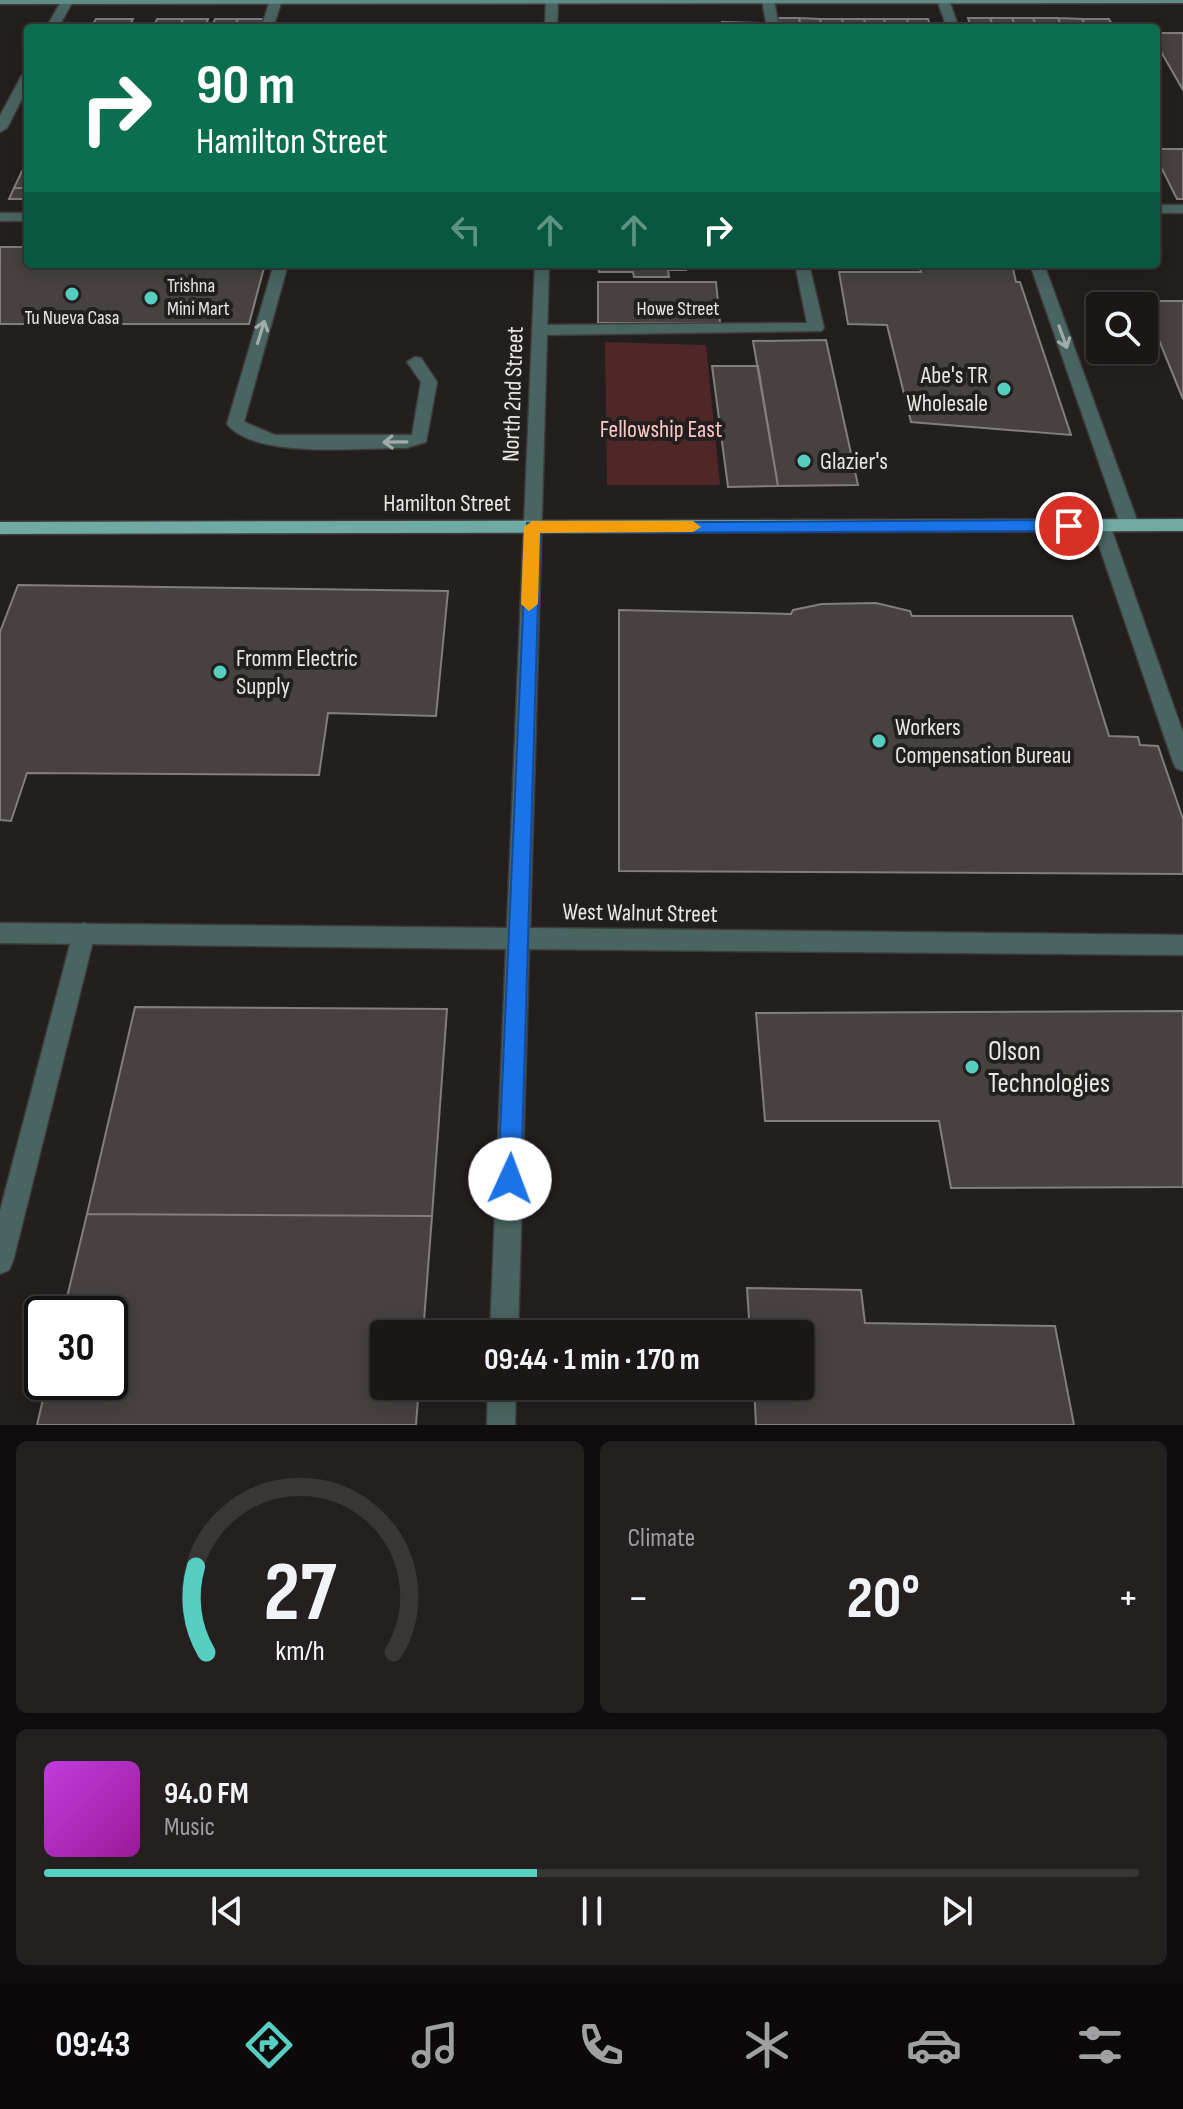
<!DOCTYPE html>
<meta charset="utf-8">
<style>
:root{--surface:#1b1717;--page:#242020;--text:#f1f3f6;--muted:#a09fa1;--line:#393636;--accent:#57cec2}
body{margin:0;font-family:"Sofia Sans Condensed",sans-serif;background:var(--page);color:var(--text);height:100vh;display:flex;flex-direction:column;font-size:30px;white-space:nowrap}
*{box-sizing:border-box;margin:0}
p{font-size:26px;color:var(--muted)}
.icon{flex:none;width:44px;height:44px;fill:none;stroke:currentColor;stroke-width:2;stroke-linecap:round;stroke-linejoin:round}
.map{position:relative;height:1425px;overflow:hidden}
.sheet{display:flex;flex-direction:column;gap:16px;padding:16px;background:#0f0d0d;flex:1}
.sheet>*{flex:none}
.hud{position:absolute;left:24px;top:24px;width:1136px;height:244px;border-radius:8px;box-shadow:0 4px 20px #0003,0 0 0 2px var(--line);background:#0b6e4f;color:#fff;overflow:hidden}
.fabs{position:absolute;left:1086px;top:292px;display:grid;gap:16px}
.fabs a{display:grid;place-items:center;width:72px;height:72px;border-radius:8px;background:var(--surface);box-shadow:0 4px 20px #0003,0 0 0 2px var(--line);font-size:40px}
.speed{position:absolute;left:24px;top:1296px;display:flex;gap:16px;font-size:40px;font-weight:700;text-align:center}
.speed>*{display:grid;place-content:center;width:104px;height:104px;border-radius:50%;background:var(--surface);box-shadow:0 4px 20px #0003,0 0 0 2px var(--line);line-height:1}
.speed .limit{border:4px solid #111;border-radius:12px;background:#fff;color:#111}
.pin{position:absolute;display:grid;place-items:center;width:68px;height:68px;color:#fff;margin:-34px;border:4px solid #fff;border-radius:50%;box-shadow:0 2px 8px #0007}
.me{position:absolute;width:88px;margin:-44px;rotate:2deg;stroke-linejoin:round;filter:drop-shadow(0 0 6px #0008)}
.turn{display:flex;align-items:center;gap:28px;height:168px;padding:0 40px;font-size:36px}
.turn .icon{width:104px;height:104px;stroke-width:2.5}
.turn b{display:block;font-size:56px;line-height:68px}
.lanes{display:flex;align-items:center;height:76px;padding:0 40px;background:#0003;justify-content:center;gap:40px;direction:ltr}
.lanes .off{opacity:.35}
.big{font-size:60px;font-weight:700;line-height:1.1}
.sheet .tile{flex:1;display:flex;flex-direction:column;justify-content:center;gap:12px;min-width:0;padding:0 28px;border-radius:12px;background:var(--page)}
.sheet .dial{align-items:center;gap:0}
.dial svg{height:208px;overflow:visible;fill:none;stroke:var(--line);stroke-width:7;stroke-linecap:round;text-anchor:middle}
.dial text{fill:var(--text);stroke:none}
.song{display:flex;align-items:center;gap:24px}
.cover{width:96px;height:96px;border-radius:12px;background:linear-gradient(135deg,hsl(290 70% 55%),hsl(300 70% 35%))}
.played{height:8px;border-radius:4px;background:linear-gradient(90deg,var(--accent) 45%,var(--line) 45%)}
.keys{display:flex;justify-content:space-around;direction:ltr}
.heat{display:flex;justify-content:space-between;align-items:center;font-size:44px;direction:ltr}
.sheet .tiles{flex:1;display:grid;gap:16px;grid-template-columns:1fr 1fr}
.tile:last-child{grid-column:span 2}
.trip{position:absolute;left:370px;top:1320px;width:444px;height:80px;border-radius:8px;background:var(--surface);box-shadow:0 4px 20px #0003,0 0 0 2px var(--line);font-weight:700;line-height:80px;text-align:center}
.tabs{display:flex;height:128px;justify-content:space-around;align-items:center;background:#0b0909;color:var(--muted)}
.tabs .icon{width:56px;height:56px}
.tabs .current{color:var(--accent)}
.tabs b{font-size:36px;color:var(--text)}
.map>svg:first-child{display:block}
</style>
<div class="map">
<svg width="1183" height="1425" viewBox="0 0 1183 1425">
<rect width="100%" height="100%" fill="#241f1f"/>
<path fill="#4e2726" d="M 605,342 L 706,345 L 720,485 L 607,485 Z"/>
<path fill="#474141" stroke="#847d7d" stroke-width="2" d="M 778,18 L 799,18 L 801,28 L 779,28 Z
M 799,18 L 820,19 L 822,28 L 801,28 Z
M 968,18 L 990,18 L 994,28 L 971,28 Z
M 990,18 L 1012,18 L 1016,28 L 994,28 Z
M 1012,18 L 1033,18 L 1037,28 L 1016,28 Z
M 1033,18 L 1058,18 L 1062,28 L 1037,28 Z
M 1058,18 L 1082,19 L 1087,28 L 1062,28 Z
M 96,19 L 133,19 L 129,28 L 91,28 Z
M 157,19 L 183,19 L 179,28 L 153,28 Z
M 183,19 L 208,19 L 205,28 L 179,28 Z
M 215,19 L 238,19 L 234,28 L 211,28 Z
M 238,19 L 264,19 L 260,28 L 234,28 Z
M 820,19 L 842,19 L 844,28 L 822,28 Z
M 842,19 L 864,19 L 866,28 L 844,28 Z
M 864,19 L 884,19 L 886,28 L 866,28 Z
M 884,19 L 907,19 L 909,28 L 886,28 Z
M 907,19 L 928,19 L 931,28 L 909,28 Z
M 1082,19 L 1109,19 L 1114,28 L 1087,28 Z
M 722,22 L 760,23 L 761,28 L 723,28 Z
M 1156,33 L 1183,33 L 1183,90 L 1156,43 Z
M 1156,149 L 1183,149 L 1183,199 L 1177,199 L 1156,157 Z
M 22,171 L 28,171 L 28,188 L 14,188 Z
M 14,188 L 28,188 L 28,199 L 9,199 Z
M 0,247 L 28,247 L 28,264 L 265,264 L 249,324 L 0,324 Z
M 598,264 L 685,264 L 686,270 L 668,270 L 669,277 L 634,277 L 633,272 L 599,272 Z
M 919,264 L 1012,264 L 1016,282 L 1020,282 L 1071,435 L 911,422 L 887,325 L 848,324 L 839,272 L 921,272 Z
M 598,282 L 716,282 L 720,323 L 598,323 Z
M 1143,301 L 1183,301 L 1183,399 Z
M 826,340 L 858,485 L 778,486 L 753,341 Z
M 712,366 L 758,366 L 778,486 L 728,487 Z
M 18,585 L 448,591 L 436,716 L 328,713 L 319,775 L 27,773 L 11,821 L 0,820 L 0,632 Z
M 876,603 L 910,611 L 912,616 L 1072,616 L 1109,736 L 1138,737 L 1140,745 L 1158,746 L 1183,819 L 1183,874 L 619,871 L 619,610 L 791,614 L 793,610 L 822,604 Z
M 135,1007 L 447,1009 L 432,1216 L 87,1214 Z
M 1183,1011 L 1183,1187 L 951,1188 L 939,1121 L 765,1121 L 756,1013 Z
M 87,1214 L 432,1216 L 423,1334 L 384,1334 L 384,1386 L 419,1386 L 416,1425 L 37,1425 L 47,1382 L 110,1382 L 110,1314 L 63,1314 Z
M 747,1288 L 861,1290 L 865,1323 L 1055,1326 L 1074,1425 L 756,1425 L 754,1386 L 800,1386 L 800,1334 L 750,1334 Z"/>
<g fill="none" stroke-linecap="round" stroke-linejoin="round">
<g stroke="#403b3b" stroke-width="3">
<path id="service" d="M 62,0 L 73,1 L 58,28 L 46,28 Z
M 270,0 L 282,0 L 273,28 L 261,28 Z
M 762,0 L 774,0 L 779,28 L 767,28 Z
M 937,0 L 949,0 L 959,28 L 947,28 Z
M 28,71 L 28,87 L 7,128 L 0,132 L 0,116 L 22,75 Z
M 1156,205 L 1183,205 L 1183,213 L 1156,213 Z
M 274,264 L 288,264 L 244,422 L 275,435 L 412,435 L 421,382 L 407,362 L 415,357 L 421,358 L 437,382 L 426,442 L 406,448 C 362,447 256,460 227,424 Z
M 795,264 L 809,264 L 824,328 L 821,331 L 540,335 L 532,330 L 540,325 L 807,323 Z
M 1030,264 L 1044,264 L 1139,526 L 1136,531 L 1124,531 L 1121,526 Z
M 1101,519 L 1110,525 L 1183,733 L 1183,771 L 1176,768 L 1173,762 L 1092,525 Z
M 84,923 L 92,926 L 95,933 L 13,1261 L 9,1270 L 0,1274 L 0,1211 L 73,933 L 76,926 Z"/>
</g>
<g stroke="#403b3b" stroke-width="3">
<path id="minor" d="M 546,0 L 558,0 L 557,28 L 545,28 Z
M 0,213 L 28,213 L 28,221 L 0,221 Z
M 535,264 L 549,264 L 530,928 L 1183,935 L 1183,955 L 529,949 L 518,1334 L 490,1334 L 506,949 L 0,943 L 0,923 L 507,928 Z
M 488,1386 L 516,1386 L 515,1425 L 487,1425 Z"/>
</g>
<g stroke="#403b3b" stroke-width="3">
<path id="secondary" d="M 0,0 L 1183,0 L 1183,3 L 0,4 Z"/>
</g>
<g stroke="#403b3b" stroke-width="3">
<path id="primary" d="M 1183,519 L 1183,531 L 0,534 L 0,522 Z"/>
</g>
<use href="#service" fill="#496561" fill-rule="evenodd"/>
<use href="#minor" fill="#496561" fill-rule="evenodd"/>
<use href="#secondary" fill="#5f8c87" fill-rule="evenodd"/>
<use href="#primary" fill="#6faaa3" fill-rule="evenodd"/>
</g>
<defs><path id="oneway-shaft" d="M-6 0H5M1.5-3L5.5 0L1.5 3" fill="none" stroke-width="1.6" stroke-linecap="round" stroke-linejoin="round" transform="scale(2)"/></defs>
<g stroke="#a1acaa">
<use href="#oneway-shaft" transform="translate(261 332) rotate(-73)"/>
<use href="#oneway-shaft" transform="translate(1063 337) rotate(70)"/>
<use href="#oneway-shaft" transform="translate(395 442) rotate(179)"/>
</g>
<path fill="#1a73e8" stroke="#114b97" stroke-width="2" d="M 1069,520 L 1077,526 L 1069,531 L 540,533 L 521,1179 L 518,1187 L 510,1190 L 501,1187 L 498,1179 L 527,523 Z"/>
<path fill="#f59e0b" d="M 532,521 L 693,521 L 701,527 L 693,532 L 540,533 L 538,604 L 529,611 L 521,604 L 524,527 Z"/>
<g fill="#57cec2" stroke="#241f1f" stroke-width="3">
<circle cx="72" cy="294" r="8"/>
<circle cx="151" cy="298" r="8"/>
<circle cx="1004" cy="389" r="8"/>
<circle cx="804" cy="461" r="8"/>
<circle cx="220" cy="672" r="8"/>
<circle cx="879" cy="741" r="8"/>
<circle cx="972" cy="1067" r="8"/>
</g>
<g text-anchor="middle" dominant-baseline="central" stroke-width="8" stroke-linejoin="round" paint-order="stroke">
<g font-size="20" fill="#e9e6e6" stroke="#241f1f" text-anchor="start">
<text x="167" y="286">Trishna<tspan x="167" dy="23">Mini Mart</tspan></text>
<text x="72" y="318" text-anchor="middle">Tu Nueva Casa</text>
</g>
<g font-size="20" fill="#e9e6e6" stroke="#241f1f">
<text x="678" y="309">Howe Street</text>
</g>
<g font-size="24" fill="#e9e6e6" stroke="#241f1f" text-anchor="start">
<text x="988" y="375" text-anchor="end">Abe's TR<tspan x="988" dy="28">Wholesale</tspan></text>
<text x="820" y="461">Glazier's</text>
<text x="236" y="658">Fromm Electric<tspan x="236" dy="28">Supply</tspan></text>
<text x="895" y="727">Workers<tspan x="895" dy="28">Compensation Bureau</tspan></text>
</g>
<g font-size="24" fill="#e9e6e6" stroke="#241f1f">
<text transform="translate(513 394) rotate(-88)">North 2nd Street</text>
<text x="447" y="503">Hamilton Street</text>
<text transform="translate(640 913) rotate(1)">West Walnut Street</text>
</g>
<g font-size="24" fill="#fdc7c5" stroke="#241f1f">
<text x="661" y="429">Fellowship East</text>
</g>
<g font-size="28" fill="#e9e6e6" stroke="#241f1f" text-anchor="start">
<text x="988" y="1051">Olson<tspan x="988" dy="32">Technologies</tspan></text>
</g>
</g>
</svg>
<div class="fabs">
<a><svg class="icon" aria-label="search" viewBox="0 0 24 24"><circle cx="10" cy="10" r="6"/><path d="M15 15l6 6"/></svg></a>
</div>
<div class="speed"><div class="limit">30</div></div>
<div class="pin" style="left:1069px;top:526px;background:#d93025"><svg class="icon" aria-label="arrive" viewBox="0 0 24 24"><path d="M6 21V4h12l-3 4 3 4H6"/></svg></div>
<svg class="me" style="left:510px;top:1179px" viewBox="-20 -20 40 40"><circle r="19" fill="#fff"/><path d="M0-13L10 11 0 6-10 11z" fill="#1a73e8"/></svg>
<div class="trip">09:44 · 1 min · 170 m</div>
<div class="hud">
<div class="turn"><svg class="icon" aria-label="right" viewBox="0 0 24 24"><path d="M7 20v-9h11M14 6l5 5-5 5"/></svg><div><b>90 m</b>Hamilton Street</div></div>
<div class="lanes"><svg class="icon off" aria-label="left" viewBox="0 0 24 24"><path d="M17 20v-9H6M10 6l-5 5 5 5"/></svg><svg class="icon off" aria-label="ahead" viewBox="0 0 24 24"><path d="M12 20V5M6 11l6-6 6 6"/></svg><svg class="icon off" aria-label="ahead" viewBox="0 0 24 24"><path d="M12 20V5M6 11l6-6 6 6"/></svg><svg class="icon" aria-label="right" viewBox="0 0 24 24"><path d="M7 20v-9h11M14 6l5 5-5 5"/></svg></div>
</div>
</div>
<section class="sheet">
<div class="tiles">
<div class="tile dial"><svg viewBox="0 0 100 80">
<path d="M14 69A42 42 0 1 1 86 69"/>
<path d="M14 69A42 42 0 0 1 10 36" stroke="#57cec2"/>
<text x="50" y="56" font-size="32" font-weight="700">27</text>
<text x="50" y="72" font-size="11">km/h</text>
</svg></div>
<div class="tile"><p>Climate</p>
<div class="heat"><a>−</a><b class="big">20°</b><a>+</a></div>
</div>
<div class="tile">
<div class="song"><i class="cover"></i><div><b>94.0 FM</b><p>Music</p></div></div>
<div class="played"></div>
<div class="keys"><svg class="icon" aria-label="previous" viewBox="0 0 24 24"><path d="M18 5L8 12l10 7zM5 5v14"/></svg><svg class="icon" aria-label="pause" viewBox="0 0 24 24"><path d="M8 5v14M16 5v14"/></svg><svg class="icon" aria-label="next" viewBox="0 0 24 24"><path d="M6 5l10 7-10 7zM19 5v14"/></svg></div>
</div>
</div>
</section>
<nav class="tabs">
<b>09:43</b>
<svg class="icon current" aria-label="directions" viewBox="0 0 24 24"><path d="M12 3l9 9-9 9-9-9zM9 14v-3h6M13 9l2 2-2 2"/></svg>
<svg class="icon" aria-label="music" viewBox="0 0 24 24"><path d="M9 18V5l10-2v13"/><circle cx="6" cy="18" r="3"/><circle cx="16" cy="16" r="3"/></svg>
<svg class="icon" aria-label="phone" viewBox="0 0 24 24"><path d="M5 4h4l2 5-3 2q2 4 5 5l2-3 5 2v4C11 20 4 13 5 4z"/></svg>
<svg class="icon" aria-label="climate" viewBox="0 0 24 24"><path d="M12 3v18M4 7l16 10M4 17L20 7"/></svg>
<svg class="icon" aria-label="car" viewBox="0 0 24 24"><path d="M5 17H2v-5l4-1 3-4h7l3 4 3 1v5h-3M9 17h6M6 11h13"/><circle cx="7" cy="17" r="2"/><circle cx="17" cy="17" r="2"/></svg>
<svg class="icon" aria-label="filters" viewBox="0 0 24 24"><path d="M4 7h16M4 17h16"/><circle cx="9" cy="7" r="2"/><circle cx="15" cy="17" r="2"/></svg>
</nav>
